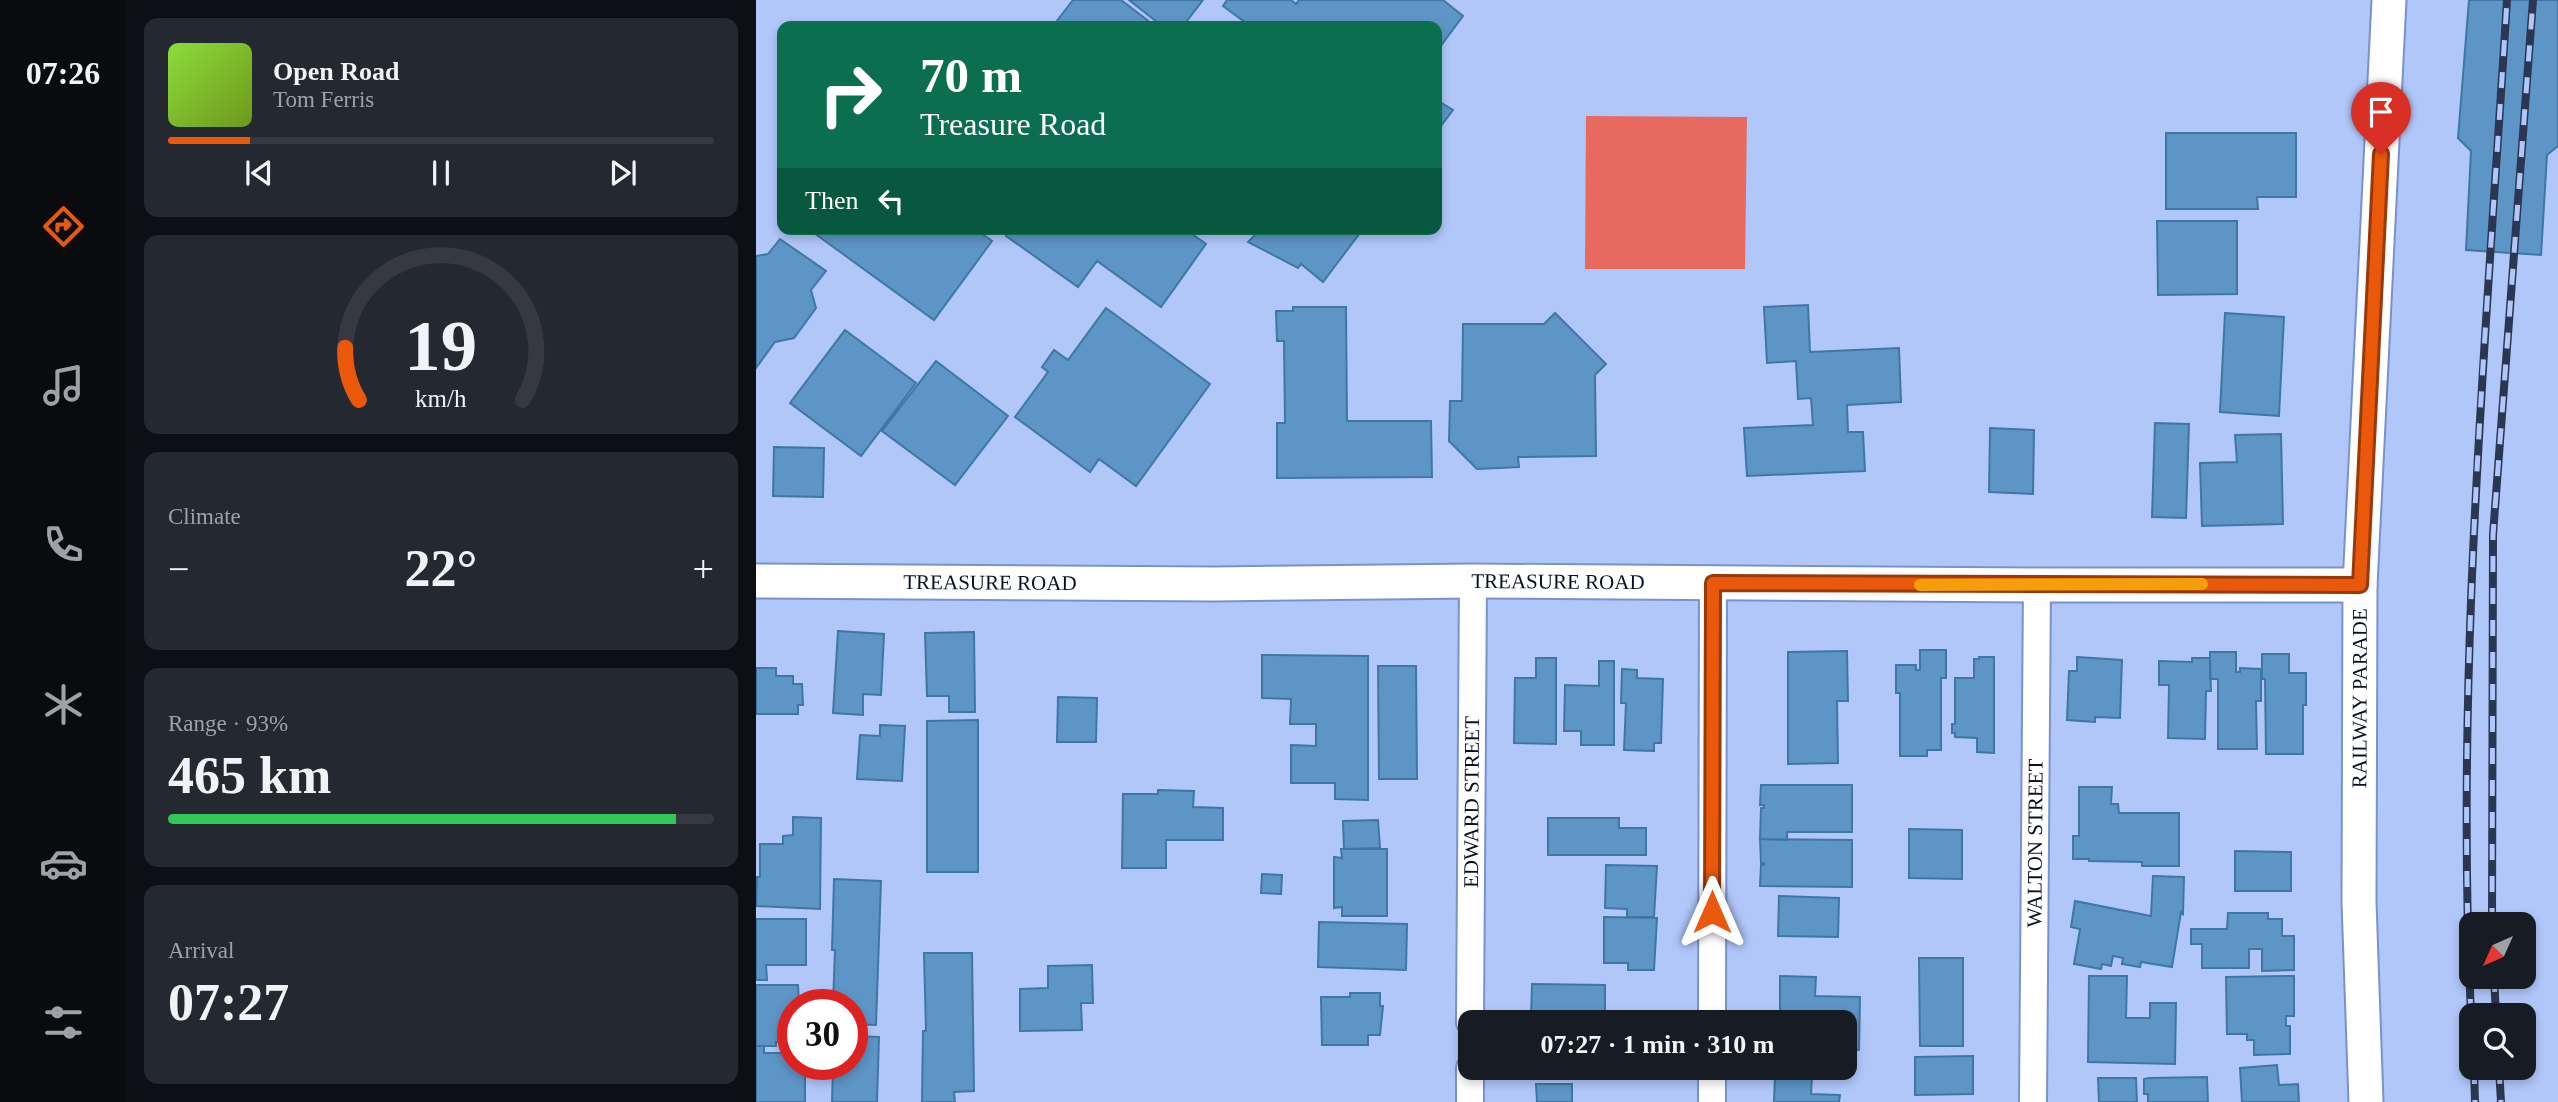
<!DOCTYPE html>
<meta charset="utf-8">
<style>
:root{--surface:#171b24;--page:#242831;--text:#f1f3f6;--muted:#9ea1a6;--line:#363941;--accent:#ea580c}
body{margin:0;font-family:Georgia,serif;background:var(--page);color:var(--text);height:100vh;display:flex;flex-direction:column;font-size:26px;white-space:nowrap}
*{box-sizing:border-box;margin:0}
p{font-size:23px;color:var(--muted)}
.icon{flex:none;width:38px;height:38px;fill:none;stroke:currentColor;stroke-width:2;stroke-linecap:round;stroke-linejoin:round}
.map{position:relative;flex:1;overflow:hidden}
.panel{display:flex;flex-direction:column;gap:18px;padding:18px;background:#0d0f14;width:630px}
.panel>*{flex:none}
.guide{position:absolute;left:21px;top:21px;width:665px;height:214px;border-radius:14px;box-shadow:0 4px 10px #0003;background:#0b6e4f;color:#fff;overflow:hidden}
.needle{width:46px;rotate:225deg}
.fabs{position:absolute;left:1703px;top:912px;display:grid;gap:14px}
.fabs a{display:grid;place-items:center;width:77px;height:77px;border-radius:14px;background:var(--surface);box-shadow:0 4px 10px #0003;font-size:35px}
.speed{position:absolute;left:21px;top:989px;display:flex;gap:14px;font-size:35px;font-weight:700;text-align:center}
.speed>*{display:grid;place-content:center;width:91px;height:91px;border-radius:50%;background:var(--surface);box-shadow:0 4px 10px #0003;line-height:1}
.speed .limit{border:10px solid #d22;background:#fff;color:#111}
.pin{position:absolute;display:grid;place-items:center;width:60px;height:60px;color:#fff;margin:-72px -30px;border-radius:50% 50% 50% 0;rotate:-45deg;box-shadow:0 0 7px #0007}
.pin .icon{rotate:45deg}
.me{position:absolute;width:77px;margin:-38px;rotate:0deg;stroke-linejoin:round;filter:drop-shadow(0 0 5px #0008)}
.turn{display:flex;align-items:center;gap:24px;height:147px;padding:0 28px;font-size:32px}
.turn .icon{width:91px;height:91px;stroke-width:2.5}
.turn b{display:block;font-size:49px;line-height:60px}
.then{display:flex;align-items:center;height:66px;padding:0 28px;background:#0003;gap:14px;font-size:26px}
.big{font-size:52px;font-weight:700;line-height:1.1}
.panel .tile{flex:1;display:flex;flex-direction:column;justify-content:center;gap:10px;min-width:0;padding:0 24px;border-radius:14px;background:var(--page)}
.panel .dial{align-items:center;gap:0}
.dial svg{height:182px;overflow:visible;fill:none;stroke:var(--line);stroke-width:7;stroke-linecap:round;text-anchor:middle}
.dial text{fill:var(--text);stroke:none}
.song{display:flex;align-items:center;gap:21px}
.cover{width:84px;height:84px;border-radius:10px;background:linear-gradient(135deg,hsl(90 70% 55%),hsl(80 70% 35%))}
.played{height:7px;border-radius:4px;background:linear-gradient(90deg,var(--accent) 15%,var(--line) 15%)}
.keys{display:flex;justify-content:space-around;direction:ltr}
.heat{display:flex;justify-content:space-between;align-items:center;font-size:38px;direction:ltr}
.charge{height:10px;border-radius:5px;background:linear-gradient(90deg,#34c759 93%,var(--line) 0)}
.trip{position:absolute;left:702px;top:1010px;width:399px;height:70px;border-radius:14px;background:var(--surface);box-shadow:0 4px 10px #0003;font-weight:700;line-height:70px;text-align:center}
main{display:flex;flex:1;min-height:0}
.tabs{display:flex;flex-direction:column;width:126px;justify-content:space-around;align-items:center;background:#090b0e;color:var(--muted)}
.tabs .icon{width:49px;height:49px}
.tabs .active{color:var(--accent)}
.tabs b{font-size:32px;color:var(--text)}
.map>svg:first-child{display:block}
</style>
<main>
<nav class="tabs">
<b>07:26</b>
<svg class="icon active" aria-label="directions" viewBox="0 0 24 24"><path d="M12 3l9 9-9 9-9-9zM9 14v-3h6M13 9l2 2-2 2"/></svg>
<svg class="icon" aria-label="music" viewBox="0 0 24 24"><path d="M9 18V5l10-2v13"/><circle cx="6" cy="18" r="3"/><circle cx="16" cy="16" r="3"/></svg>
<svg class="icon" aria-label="phone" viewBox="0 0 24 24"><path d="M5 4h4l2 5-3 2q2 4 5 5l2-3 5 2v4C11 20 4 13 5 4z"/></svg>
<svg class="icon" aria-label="climate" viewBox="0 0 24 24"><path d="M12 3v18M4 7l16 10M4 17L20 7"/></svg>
<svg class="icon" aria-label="car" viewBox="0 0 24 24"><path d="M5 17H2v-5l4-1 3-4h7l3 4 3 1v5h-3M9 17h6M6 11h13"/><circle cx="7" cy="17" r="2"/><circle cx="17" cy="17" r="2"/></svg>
<svg class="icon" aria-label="filters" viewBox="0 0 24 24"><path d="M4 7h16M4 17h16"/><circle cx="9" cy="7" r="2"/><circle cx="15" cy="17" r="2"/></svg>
</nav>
<section class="panel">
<div class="tile">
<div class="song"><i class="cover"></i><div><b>Open Road</b><p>Tom Ferris</p></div></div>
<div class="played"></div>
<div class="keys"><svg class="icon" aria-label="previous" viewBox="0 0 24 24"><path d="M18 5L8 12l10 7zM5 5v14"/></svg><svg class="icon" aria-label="pause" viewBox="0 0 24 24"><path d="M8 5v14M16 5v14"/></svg><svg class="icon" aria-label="next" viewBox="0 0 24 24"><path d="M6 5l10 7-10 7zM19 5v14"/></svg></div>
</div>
<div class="tile dial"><svg viewBox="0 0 100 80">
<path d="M14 69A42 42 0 1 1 86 69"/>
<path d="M14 69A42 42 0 0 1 8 46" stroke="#ea580c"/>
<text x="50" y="56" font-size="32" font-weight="700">19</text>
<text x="50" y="72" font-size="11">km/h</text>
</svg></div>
<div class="tile"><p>Climate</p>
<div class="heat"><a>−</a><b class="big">22°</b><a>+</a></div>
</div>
<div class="tile"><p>Range · 93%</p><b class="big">465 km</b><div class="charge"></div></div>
<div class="tile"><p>Arrival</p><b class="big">07:27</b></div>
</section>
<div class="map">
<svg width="1802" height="1102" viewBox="0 0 1802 1102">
<rect width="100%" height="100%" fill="#b1c7fa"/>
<path fill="#e86960" d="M 830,116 L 991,117 L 989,269 L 829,269 Z"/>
<path fill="#5d95c6" stroke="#3f76a5" stroke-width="2" d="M 317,0 L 365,0 L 399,26 L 297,26 Z
M 373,0 L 447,0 L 427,26 L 406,26 Z
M 471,0 L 535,0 L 540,4 L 543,0 L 687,0 L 707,16 L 681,51 L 681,26 L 494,26 L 467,6 Z
M 1713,0 L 1802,0 L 1802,146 L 1791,155 L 1785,255 L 1710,250 L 1715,151 L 1702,138 Z
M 681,100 L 697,110 L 681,131 Z
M 1410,133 L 1540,133 L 1540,197 L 1501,197 L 1502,209 L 1410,209 Z
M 1401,221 L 1481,221 L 1481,294 L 1402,295 Z
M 60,229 L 219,229 L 236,241 L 178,320 L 58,233 Z
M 255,229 L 429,229 L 450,244 L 405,307 L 341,261 L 322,287 L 250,236 Z
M 493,229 L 607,229 L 567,282 L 545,264 L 542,268 L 492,242 L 500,234 Z
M 24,239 L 70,271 L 55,290 L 60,308 L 38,338 L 19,342 L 0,368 L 0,256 L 12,254 Z
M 1052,305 L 1054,352 L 1143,348 L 1145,402 L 1091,405 L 1092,432 L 1107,432 L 1109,471 L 991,476 L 988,428 L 1057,425 L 1055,398 L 1042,399 L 1040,361 L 1011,363 L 1008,307 Z
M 537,307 L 590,307 L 591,421 L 675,421 L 676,477 L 521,478 L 521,423 L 529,423 L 528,341 L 521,341 L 520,311 L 537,311 Z
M 350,308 L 454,384 L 380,486 L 343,459 L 334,472 L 259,417 L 292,372 L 286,367 L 298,350 L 312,360 Z
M 799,313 L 850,364 L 839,375 L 840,456 L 762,457 L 763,467 L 721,469 L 693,441 L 694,401 L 706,401 L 707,324 L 788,324 Z
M 1469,313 L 1528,317 L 1523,416 L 1464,412 Z
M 89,330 L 160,383 L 105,456 L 34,403 Z
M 180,361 L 252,416 L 199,485 L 126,431 Z
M 1399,423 L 1433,424 L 1430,518 L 1396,517 Z
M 1234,428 L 1278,430 L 1277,494 L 1233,492 Z
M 1525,434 L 1527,524 L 1446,526 L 1444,463 L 1481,462 L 1479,435 Z
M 18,447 L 68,448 L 67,497 L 17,496 Z
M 82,631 L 128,634 L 125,695 L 107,694 L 107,715 L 77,713 Z
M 218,632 L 219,712 L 193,712 L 193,696 L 171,696 L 169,633 Z
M 1164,650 L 1190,650 L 1190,678 L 1185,678 L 1185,750 L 1171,750 L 1171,756 L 1144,756 L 1144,693 L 1140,693 L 1140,665 L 1160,665 L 1160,670 L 1164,670 Z
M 1091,651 L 1092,701 L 1081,701 L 1082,763 L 1032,764 L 1032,652 Z
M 1454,652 L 1480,652 L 1480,672 L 1484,672 L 1484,668 L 1505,669 L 1505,701 L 1500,701 L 1501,749 L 1462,749 L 1462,679 L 1454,679 Z
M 1506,654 L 1533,654 L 1533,673 L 1550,673 L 1550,705 L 1547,705 L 1547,754 L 1510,754 L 1509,679 L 1506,679 Z
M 506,655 L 612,656 L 612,800 L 579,799 L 579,783 L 535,783 L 535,745 L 560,746 L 560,724 L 534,724 L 535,699 L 506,698 Z
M 1223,657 L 1238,657 L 1238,753 L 1221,752 L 1221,738 L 1199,737 L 1199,733 L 1196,733 L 1196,724 L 1199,724 L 1199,678 L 1218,678 L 1218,659 L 1223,659 Z
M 1321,657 L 1366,660 L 1364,718 L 1339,717 L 1339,722 L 1311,720 L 1313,671 L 1321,671 Z
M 780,658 L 800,658 L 800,744 L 758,743 L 759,678 L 780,678 Z
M 1436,658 L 1454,658 L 1455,691 L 1450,691 L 1449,739 L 1412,738 L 1413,685 L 1403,685 L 1403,661 L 1436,662 Z
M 843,661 L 858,661 L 858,745 L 825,745 L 825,731 L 808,731 L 809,685 L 843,686 Z
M 622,666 L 660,666 L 661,779 L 623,779 Z
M 0,668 L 20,668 L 20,676 L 37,676 L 37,684 L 46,684 L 47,705 L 42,705 L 42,714 L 0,714 Z
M 866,669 L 881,670 L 881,678 L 907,679 L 905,743 L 898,743 L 898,751 L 868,750 L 870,703 L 865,703 Z
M 302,697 L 341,698 L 340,742 L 301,742 Z
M 222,720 L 222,872 L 171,872 L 171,721 Z
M 124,725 L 149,726 L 146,781 L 101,779 L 104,735 L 124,736 Z
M 1005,785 L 1096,785 L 1096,832 L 1031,832 L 1031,840 L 1004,839 L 1005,808 L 1008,808 L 1008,805 L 1004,805 Z
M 1323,787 L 1356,787 L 1355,804 L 1362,804 L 1363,813 L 1423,813 L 1423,866 L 1386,866 L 1386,862 L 1333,861 L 1333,859 L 1317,859 L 1317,836 L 1323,836 Z
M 402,790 L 438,791 L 437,807 L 467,808 L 467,840 L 410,840 L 410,868 L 366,868 L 367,794 L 402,794 Z
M 37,817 L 65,818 L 64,909 L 0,906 L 1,877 L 4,877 L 4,844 L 27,844 L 27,836 L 37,835 Z
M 792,818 L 863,818 L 863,828 L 890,828 L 890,855 L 792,855 Z
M 622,820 L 624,848 L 588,849 L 587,821 Z
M 1153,829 L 1206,830 L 1206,879 L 1153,878 Z
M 1004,839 L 1096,840 L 1096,887 L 1004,886 L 1005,865 L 1008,865 L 1008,863 L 1005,863 Z
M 585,849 L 631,849 L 631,916 L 586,916 L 586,907 L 578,908 L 578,857 L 586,858 Z
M 1479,851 L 1535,852 L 1535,891 L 1479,891 Z
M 850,865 L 901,866 L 898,917 L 871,917 L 871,909 L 849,908 Z
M 506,874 L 526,875 L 525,894 L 505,893 Z
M 1397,876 L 1428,877 L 1427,914 L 1425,912 L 1416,967 L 1385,962 L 1384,967 L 1366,964 L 1367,958 L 1357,956 L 1355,966 L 1346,964 L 1345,969 L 1318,964 L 1324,929 L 1315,927 L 1319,901 L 1395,916 Z
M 78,879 L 125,881 L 120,1025 L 96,1024 L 96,1004 L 77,1004 L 79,950 L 76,950 Z
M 1023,896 L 1083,898 L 1082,937 L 1022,936 Z
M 1472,913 L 1512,913 L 1512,919 L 1526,919 L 1526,936 L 1538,936 L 1538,970 L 1506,971 L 1506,949 L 1493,949 L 1493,968 L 1446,968 L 1446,944 L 1435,944 L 1435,929 L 1471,929 Z
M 848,917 L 901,918 L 898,970 L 872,970 L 872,963 L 848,963 Z
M 0,919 L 50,919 L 50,965 L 10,965 L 11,980 L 0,980 Z
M 563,922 L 651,924 L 650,970 L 562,967 Z
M 168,953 L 216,953 L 218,1091 L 198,1092 L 199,1102 L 166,1102 L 167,1031 L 170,1031 Z
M 1163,958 L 1207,958 L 1207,1046 L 1164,1046 Z
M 336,965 L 337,1003 L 325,1003 L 326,1030 L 264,1031 L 264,989 L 292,988 L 292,966 Z
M 1024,976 L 1060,977 L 1059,996 L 1104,997 L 1103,1050 L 1088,1049 L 1088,1022 L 1017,1022 L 1024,1020 Z
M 1333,976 L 1371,976 L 1370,1018 L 1394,1018 L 1394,1003 L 1420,1003 L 1419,1064 L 1332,1062 Z
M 1538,976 L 1538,1016 L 1530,1016 L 1530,1026 L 1534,1026 L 1534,1054 L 1498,1055 L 1498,1040 L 1491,1040 L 1491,1034 L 1471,1034 L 1470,977 Z
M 776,984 L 849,985 L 849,1012 L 824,1011 L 824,1022 L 790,1022 L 790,1018 L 775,1017 Z
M 0,985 L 42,985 L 43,1004 L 37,1004 L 37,1018 L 28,1018 L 28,1042 L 20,1042 L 20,1046 L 0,1046 Z
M 594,993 L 624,993 L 624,1006 L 627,1006 L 624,1035 L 612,1035 L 612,1045 L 566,1045 L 565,997 L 594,997 Z
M 96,1036 L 123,1037 L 121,1102 L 76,1102 L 77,1064 L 96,1064 Z
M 0,1046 L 8,1046 L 8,1053 L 37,1053 L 37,1064 L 49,1064 L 49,1102 L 0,1102 Z
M 1217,1056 L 1217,1094 L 1159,1095 L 1159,1057 Z
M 1521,1065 L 1523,1085 L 1542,1084 L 1543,1102 L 1486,1102 L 1484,1068 Z
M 1019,1075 L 1056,1076 L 1055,1094 L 1084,1095 L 1083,1102 L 1018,1102 Z
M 1451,1077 L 1452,1102 L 1392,1102 L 1392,1094 L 1388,1094 L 1388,1079 L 1393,1078 Z
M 1342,1078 L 1380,1078 L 1381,1102 L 1343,1102 Z
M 780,1084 L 816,1084 L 816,1102 L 781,1102 Z"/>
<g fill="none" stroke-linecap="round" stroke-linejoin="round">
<g stroke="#7992ce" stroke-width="30">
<g id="minor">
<path id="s1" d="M 714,1022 L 717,581"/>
<path d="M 956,1022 L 957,583"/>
<path d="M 714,1102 L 714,1068"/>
<path d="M 956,1102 L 956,1068"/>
<path id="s2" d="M 1277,1102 L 1281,585"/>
</g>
</g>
<g stroke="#7992ce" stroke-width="37">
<g id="tertiary">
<path id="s3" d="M 0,581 L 460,584 L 717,581 L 1281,585 L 1604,585"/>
<path id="s4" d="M 1610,1102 L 1603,902 L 1604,585 L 1633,0"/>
</g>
</g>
<use href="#minor" stroke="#fff" stroke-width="26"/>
<use href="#tertiary" stroke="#fff" stroke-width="33"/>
<g stroke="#2b3652" stroke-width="8">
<path id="rail" d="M 1736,924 L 1737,535 L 1777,0
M 1738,976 L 1740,1015
M 1715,1015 C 1699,676 1730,338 1751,0
M 1718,1068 L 1719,1102
M 1743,1068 L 1745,1102"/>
</g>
<use href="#rail" stroke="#b1c7fa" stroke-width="5" stroke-dasharray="16" stroke-linecap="butt"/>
</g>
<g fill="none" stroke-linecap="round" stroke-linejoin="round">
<g stroke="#983908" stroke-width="18">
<path id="route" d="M 956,912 L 957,583 L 1604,585 L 1625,154"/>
</g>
<use href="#route" stroke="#ea580c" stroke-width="12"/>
<path stroke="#f59e0b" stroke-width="12" d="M 1164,585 L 1446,584"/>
</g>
<g text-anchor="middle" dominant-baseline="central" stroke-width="5" stroke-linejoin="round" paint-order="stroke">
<g font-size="21" fill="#081026" stroke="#b1c7fa">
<text stroke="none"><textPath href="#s3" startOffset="802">TREASURE ROAD</textPath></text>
<text stroke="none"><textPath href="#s3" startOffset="234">TREASURE ROAD</textPath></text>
<text stroke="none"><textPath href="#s4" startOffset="404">RAILWAY PARADE</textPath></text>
<text stroke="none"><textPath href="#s1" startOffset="220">EDWARD STREET</textPath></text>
<text stroke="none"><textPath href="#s2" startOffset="259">WALTON STREET</textPath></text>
</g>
</g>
</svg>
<div class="fabs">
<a><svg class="needle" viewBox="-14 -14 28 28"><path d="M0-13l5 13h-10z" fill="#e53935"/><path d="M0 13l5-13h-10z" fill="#9ea1a6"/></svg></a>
<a><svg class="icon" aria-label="search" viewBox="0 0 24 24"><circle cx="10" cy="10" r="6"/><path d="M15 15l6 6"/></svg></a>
</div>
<div class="speed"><div class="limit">30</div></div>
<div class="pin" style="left:1625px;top:154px;background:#d93025"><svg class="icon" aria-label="arrive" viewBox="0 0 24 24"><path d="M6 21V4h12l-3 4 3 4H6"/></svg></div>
<svg class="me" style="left:956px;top:912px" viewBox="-20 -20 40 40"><path d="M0-17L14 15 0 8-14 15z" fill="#ea580c" stroke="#fff" stroke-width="4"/></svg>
<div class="trip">07:27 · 1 min · 310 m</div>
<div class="guide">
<div class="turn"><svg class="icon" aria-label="right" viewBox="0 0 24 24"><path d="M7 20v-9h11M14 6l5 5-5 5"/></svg><div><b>70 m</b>Treasure Road</div></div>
<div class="then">Then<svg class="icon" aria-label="left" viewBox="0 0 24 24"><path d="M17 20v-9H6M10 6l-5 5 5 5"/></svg></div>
</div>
</div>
</main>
